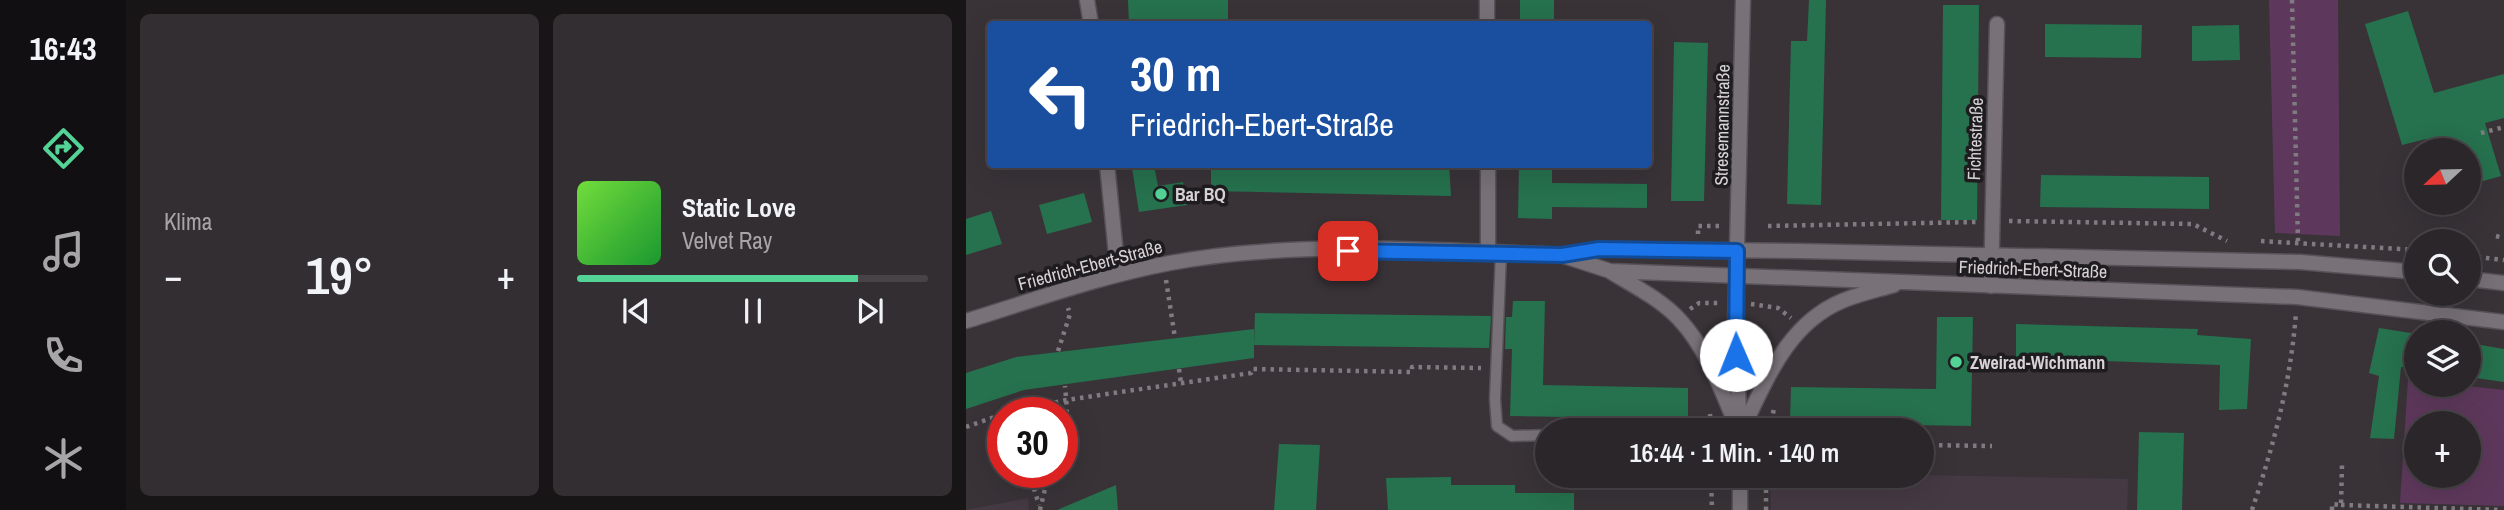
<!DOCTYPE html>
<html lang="de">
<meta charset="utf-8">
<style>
:root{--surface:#2b262a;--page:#332e32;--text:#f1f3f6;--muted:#a6a5a8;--line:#474347;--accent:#53d396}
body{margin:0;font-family:"Archivo Narrow",sans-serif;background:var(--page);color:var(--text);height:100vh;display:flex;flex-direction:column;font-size:26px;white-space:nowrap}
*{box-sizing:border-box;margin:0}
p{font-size:23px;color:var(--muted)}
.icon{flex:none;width:38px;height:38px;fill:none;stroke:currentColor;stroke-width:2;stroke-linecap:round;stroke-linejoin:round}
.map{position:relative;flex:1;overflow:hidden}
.details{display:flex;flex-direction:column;gap:14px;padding:14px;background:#181517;width:840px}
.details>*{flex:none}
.hud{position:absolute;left:21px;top:21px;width:665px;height:147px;border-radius:7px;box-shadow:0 7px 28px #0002,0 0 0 2px var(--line);background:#1a4fa0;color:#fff;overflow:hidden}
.needle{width:46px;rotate:248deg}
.buttons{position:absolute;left:1438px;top:138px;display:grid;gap:14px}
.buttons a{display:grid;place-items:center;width:77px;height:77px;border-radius:50%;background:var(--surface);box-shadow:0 7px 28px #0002,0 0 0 2px var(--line);font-size:35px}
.speed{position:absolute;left:21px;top:397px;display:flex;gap:14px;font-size:35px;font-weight:700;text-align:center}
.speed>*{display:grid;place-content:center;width:91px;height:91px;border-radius:50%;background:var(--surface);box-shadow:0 7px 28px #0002,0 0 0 2px var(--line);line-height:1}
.speed .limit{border:10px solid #d22;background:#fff;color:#111}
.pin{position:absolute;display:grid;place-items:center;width:60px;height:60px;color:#fff;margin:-30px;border-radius:14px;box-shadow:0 4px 10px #0006}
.me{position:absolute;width:77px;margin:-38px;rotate:359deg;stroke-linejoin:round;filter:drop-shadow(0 0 5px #0008)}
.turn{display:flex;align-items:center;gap:24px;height:147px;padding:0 28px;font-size:32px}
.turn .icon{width:91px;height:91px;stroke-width:2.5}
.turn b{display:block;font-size:49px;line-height:60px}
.big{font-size:52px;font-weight:600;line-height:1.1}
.details .widget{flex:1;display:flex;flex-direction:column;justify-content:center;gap:10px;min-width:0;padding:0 24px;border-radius:10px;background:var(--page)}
.song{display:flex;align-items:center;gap:21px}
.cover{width:84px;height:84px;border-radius:10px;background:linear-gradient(135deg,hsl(100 70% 55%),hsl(130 70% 35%))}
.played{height:7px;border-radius:4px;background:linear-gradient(90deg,var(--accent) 80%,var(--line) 80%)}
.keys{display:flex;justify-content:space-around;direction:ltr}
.heat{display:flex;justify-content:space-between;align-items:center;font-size:38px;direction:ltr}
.details .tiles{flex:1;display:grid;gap:14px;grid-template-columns:repeat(2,1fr)}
.trip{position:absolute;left:569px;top:418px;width:399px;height:70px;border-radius:35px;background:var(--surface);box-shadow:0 7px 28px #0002,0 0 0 2px var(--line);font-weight:600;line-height:70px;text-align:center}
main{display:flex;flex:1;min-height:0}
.tabs{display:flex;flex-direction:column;width:126px;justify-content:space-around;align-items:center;background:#110f11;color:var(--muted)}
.tabs .icon{width:49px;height:49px}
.tabs .selected{color:var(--accent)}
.tabs b{font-size:32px;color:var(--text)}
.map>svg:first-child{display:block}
</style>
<main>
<nav class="tabs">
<b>16:43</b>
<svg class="icon selected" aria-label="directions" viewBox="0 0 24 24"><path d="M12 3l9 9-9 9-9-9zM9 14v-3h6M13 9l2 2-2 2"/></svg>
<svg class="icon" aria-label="music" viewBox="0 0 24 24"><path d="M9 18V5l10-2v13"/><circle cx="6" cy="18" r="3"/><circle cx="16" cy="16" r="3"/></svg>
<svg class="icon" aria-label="phone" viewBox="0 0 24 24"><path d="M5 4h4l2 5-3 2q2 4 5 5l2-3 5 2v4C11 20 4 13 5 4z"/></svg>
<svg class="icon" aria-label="climate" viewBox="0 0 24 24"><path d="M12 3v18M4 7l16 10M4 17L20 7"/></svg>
</nav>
<section class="details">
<div class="tiles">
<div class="widget"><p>Klima</p>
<div class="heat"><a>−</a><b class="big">19°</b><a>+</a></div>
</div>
<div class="widget">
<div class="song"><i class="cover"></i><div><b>Static Love</b><p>Velvet Ray</p></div></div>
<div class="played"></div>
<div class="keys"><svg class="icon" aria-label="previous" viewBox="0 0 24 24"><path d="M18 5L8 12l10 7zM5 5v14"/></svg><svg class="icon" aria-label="pause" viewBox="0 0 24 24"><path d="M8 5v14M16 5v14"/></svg><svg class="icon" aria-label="next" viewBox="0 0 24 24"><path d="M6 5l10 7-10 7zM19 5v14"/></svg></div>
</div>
</div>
</section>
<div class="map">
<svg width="1538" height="510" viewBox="0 0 1538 510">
<rect width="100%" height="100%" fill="#393338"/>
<path fill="#453a44" d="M 956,475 L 1162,479 L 1161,510 L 805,510 L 804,476 Z
M 62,498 L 63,510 L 0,510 Z"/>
<path fill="#5e385c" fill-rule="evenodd" d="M 1303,0 L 1372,0 L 1374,236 L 1309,233 Z
M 1442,379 L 1451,380 L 1451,385 L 1492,385 L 1538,390 L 1538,506 L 1434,503 ZM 1451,424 L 1503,424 L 1503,476 L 1451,476 Z"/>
<path fill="#26714e" d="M 162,0 L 262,0 L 262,24 L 163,24 Z
M 554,0 L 588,0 L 588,24 L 554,24 Z
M 843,0 L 860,0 L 855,205 L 821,204 L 825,41 L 841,41 Z
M 977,5 L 1013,5 L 1011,220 L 975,220 Z
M 1442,11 L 1468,93 L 1538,74 L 1538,118 L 1519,123 L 1535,176 L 1503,185 L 1503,150 L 1464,150 L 1460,139 L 1436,145 L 1399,24 Z
M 1079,24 L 1176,25 L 1175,58 L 1079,57 Z
M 1273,25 L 1274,60 L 1226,61 L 1226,26 Z
M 708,42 L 742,43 L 738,201 L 705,201 Z
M 245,164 L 483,164 L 485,196 L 245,191 Z
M 553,164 L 586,164 L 586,183 L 681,184 L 681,208 L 586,207 L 586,219 L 552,218 Z
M 188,165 L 192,186 L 217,182 L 221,205 L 173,212 L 166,168 Z
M 1075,175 L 1243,177 L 1243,209 L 1074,207 Z
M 118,193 L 126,222 L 81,234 L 73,205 Z
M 25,211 L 36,244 L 0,255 L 0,219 Z
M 547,301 L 579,301 L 577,385 L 722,388 L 722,419 L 544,416 L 546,349 L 539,349 L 540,317 L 546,317 Z
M 289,313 L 525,316 L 523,348 L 288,345 Z
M 971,317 L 1007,317 L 1005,426 L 824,423 L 825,387 L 970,389 Z
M 1050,324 L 1232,329 L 1231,335 L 1285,339 L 1281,409 L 1253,410 L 1254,365 L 1050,358 Z
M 1413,328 L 1451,334 L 1451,369 L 1435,367 L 1428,439 L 1404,438 L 1413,376 L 1403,373 Z
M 288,329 L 288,358 L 58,390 L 0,409 L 0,373 L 50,357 Z
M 1503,343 L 1538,349 L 1538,382 L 1503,377 Z
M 1173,432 L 1218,433 L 1216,510 L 1171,510 Z
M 313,444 L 354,445 L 350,510 L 308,510 Z
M 485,477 L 485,485 L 549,485 L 549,493 L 608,493 L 608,510 L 422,510 L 420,478 Z
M 150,485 L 152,510 L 91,510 Z"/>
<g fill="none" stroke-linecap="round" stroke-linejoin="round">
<g stroke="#575257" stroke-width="13">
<path id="service" d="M 535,253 L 529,399 L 531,426 L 546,436 L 581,435"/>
</g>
<g stroke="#575257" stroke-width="17">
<path id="minor" d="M 121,0 L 125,24
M 521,0 L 521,24
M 141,164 L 152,274
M 522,164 L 522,252
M 1025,286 L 1031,24
M 774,430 L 769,329 L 777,0"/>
</g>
<g stroke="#575257" stroke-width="17">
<path id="tertiary" d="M 598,256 L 644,271 L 1331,297 L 1538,322
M 645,272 C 668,286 694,299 713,319 C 742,350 756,392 772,430
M 1503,279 L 1538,283
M 0,321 C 68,300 135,276 204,263 C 325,240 473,250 596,255 L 633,249 L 833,251 L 1334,262 L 1451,272
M 776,430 C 800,381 821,324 876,301 C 892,294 911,290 928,285
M 774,476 L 774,510"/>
</g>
<path stroke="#807b80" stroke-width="4.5" stroke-dasharray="3.5 5" stroke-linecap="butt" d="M 1326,0 L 1332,241
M 1515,133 L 1538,127
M 1043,221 L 1227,224 L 1261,241
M 802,226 L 1010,222
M 732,234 L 732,226 L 754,226
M 1530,236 L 1538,238
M 1295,241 L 1451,250
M 1503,256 L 1538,260
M 200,280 L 209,338
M 785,304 L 812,308 L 825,318
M 724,309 L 733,303 L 752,303
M 92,351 L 104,314 L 102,308
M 213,369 L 215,383
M 39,413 L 100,400 L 285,373 L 286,369 L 446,372 L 446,367 L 515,368
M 744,414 L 745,430
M 0,427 L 37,414
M 803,430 L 808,409
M 96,438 L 101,409 L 99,386
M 956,445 L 1026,446
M 63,472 L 73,505
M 745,476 L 746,510
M 1375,505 L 1536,510
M 74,510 L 83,472
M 800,510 L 800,476
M 1286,510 C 1308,444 1325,381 1330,312
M 1366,510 L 1366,504 L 1375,505 L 1376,465"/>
<use href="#service" stroke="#787178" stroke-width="10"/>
<use href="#minor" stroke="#787178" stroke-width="14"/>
<use href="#tertiary" stroke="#787178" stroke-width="14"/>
</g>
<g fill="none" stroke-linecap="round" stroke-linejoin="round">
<g stroke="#114b97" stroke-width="18">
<path id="route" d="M 382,251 L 596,255 L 633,249 L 771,251 L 770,355"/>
</g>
<use href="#route" stroke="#1a73e8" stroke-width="12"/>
</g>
<g fill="#53d396" stroke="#1e1c1e" stroke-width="2.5">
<circle cx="195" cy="194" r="7"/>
<circle cx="990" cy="362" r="7"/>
</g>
<g text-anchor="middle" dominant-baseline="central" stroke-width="7" stroke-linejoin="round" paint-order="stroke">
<g font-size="18" fill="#d7d3d7" stroke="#1e1c1e">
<text transform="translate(756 125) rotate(-89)">Stresemannstraße</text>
<text transform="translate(1009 139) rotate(-88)">Fichtestraße</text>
<text transform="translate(124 265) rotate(-15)">Friedrich-Ebert-Straße</text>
<text transform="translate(1067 269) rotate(2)">Friedrich-Ebert-Straße</text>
</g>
<g font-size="18" font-weight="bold" fill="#d7d3d7" stroke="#1e1c1e" text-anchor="start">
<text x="209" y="194">Bar BQ</text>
<text x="1004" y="362">Zweirad-Wichmann</text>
</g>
</g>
</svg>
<div class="buttons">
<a><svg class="needle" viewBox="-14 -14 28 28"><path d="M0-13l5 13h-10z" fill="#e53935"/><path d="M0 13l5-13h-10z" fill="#a6a5a8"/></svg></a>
<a><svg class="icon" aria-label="search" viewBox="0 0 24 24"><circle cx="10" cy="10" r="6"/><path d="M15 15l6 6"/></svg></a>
<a><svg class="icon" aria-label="layers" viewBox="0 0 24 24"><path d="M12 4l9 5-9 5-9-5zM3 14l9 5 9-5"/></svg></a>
<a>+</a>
</div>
<div class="speed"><div class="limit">30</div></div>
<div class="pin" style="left:382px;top:251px;background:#d93025"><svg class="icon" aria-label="arrive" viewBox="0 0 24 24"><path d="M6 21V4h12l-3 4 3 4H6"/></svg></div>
<svg class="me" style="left:770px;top:355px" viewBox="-20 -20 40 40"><circle r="19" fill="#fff"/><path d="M0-13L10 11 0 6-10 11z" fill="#1a73e8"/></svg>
<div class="trip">16:44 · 1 Min. · 140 m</div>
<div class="hud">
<div class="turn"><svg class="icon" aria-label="left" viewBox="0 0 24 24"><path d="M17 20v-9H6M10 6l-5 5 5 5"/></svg><div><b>30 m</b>Friedrich-Ebert-Straße</div></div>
</div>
</div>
</main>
